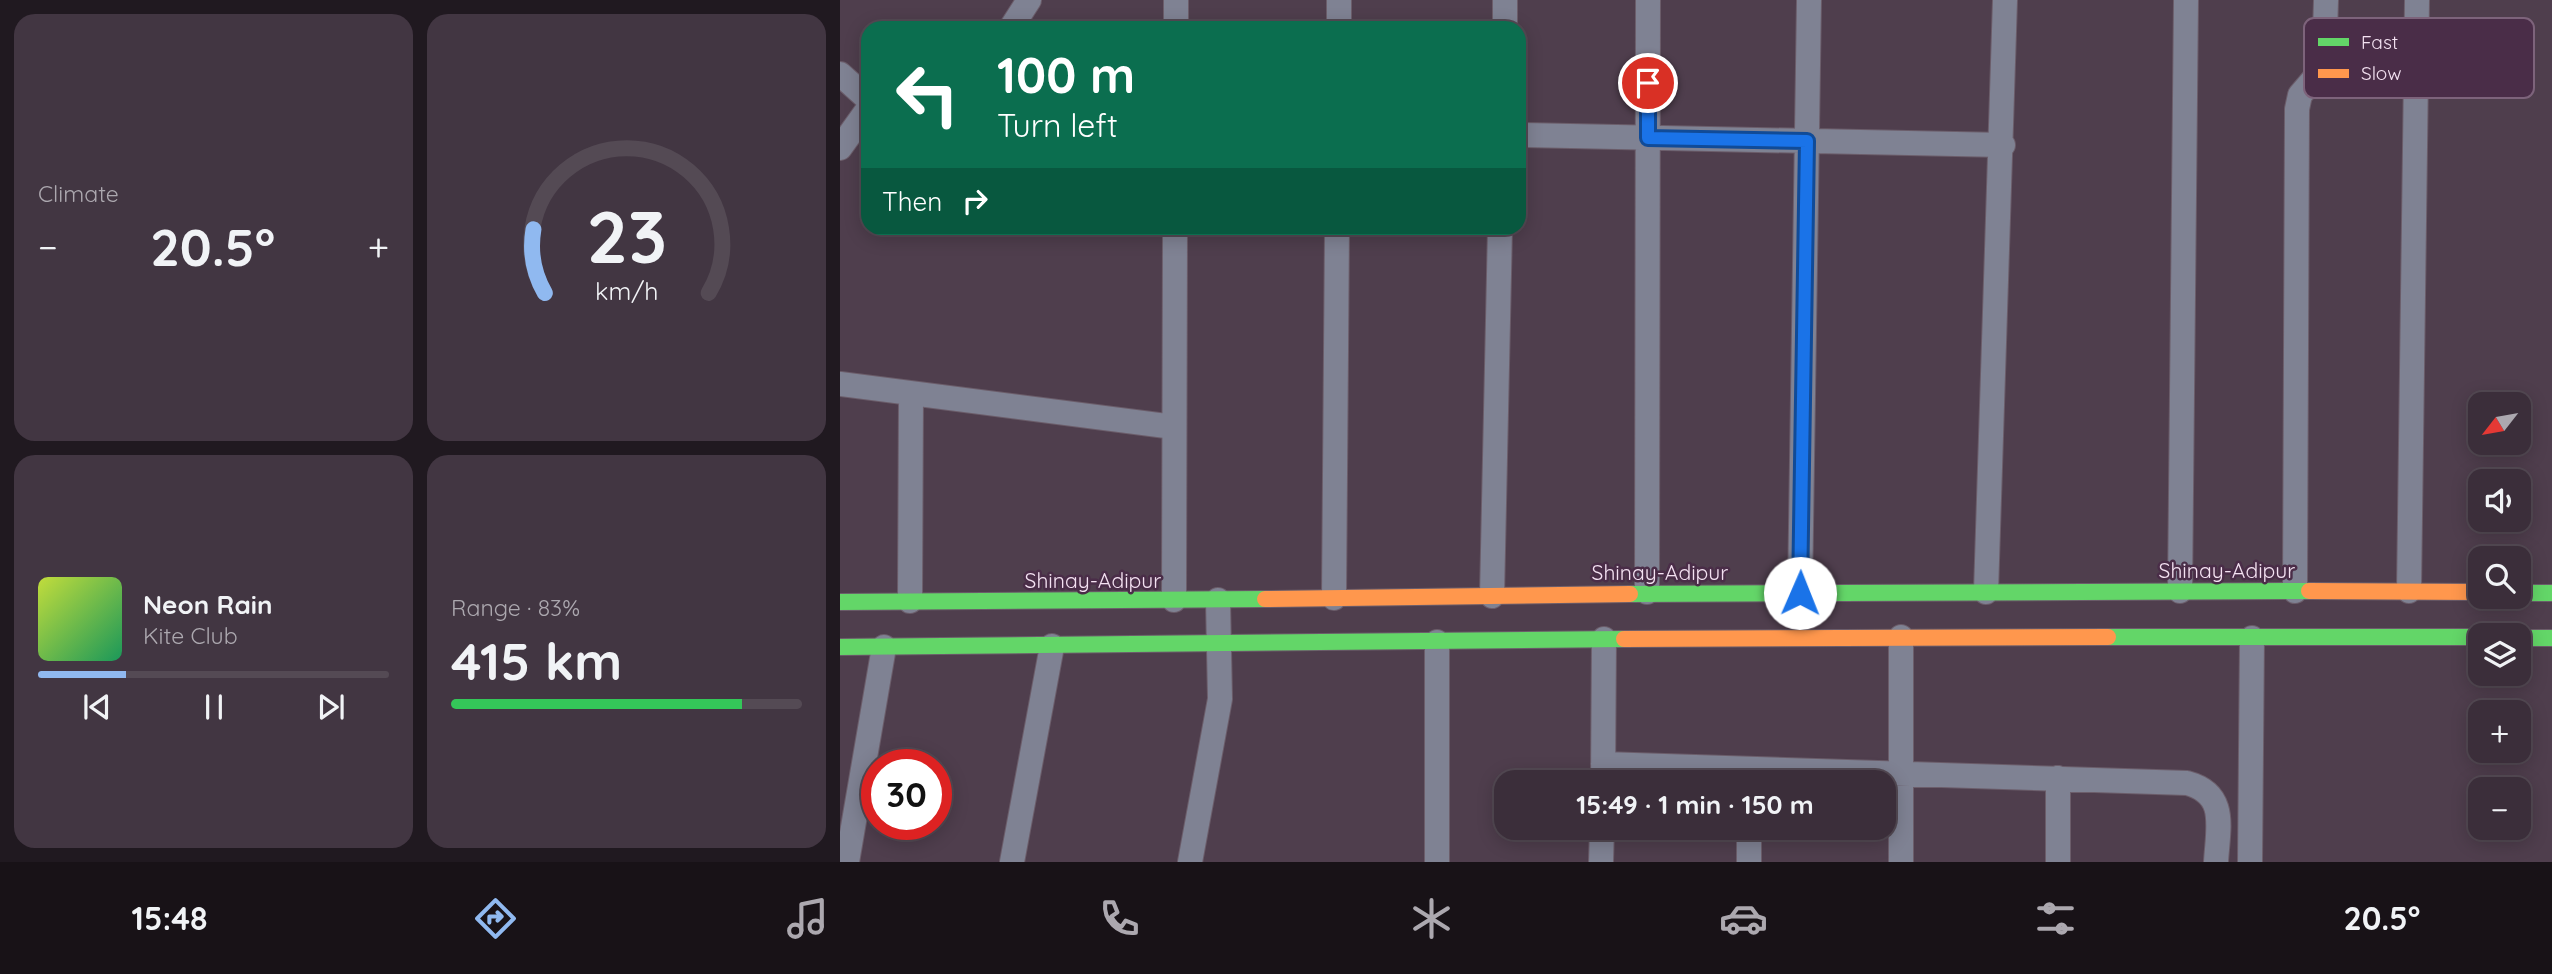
<!DOCTYPE html>
<meta charset="utf-8">
<style>
:root{--surface:#3b2e3a;--page:#423642;--text:#f1f3f6;--muted:#aca8af;--line:#544a54;--accent:#90b9f0}
body{margin:0;font-family:Quicksand,sans-serif;background:var(--page);color:var(--text);height:100vh;display:flex;flex-direction:column;font-size:26px;white-space:nowrap}
*{box-sizing:border-box;margin:0}
p{font-size:23px;color:var(--muted)}
.icon{flex:none;width:38px;height:38px;fill:none;stroke:currentColor;stroke-width:2;stroke-linecap:round;stroke-linejoin:round}
.map{position:relative;flex:1;overflow:hidden}
.side{display:flex;flex-direction:column;gap:14px;padding:14px;background:#201920;width:840px}
.side>*{flex:none}
.banner{position:absolute;left:21px;top:21px;width:665px;height:214px;border-radius:21px;box-shadow:0 4px 18px #0003,0 0 0 2px var(--line);background:#0b6e4f;color:#fff;overflow:hidden}
.needle{width:46px;rotate:239deg}
.controls{position:absolute;left:1628px;top:392px;display:grid;gap:14px}
.controls a{display:grid;place-items:center;width:63px;height:63px;border-radius:14px;background:var(--surface);box-shadow:0 4px 18px #0003,0 0 0 2px var(--line);font-size:35px}
.speed{position:absolute;left:21px;top:749px;display:flex;gap:14px;font-size:35px;font-weight:700;text-align:center}
.speed>*{display:grid;place-content:center;width:91px;height:91px;border-radius:50%;background:var(--surface);box-shadow:0 4px 18px #0003,0 0 0 2px var(--line);line-height:1}
.speed .limit{border:10px solid #d22;background:#fff;color:#111}
.pin{position:absolute;display:grid;place-items:center;width:60px;height:60px;color:#fff;margin:-30px;border:4px solid #fff;border-radius:50%;box-shadow:0 2px 7px #0007}
.me{position:absolute;width:77px;margin:-38px;rotate:1deg;stroke-linejoin:round;filter:drop-shadow(0 0 5px #0008)}
.turn{display:flex;align-items:center;gap:24px;height:147px;padding:0 21px;font-size:32px}
.turn .icon{width:91px;height:91px;stroke-width:2.5}
.turn b{display:block;font-size:49px;line-height:60px}
.then{display:flex;align-items:center;height:66px;padding:0 21px;background:#0003;gap:14px;font-size:26px}
.big{font-size:52px;font-weight:800;line-height:1.1}
.side .widget{flex:1;display:flex;flex-direction:column;justify-content:center;gap:10px;min-width:0;padding:0 24px;border-radius:21px;background:var(--page)}
.side .dial{align-items:center;gap:0}
.dial svg{height:182px;overflow:visible;fill:none;stroke:var(--line);stroke-width:7;stroke-linecap:round;text-anchor:middle}
.dial text{fill:var(--text);stroke:none}
.song{display:flex;align-items:center;gap:21px}
.cover{width:84px;height:84px;border-radius:10px;background:linear-gradient(135deg,hsl(70 70% 55%),hsl(150 70% 35%))}
.played{height:7px;border-radius:4px;background:linear-gradient(90deg,var(--accent) 25%,var(--line) 25%)}
.keys{display:flex;justify-content:space-around;direction:ltr}
.heat{display:flex;justify-content:space-between;align-items:center;font-size:38px;direction:ltr}
.charge{height:10px;border-radius:5px;background:linear-gradient(90deg,#34c759 83%,var(--line) 0)}
.side .tiles{flex:1;display:grid;gap:14px;grid-template-columns:repeat(2,1fr)}
.trip{position:absolute;left:654px;top:770px;width:402px;height:70px;border-radius:21px;background:var(--surface);box-shadow:0 4px 18px #0003,0 0 0 2px var(--line);font-weight:800;line-height:70px;text-align:center}
.menu{display:flex;height:112px;justify-content:space-around;align-items:center;background:#181217;color:var(--muted)}
.menu .icon{width:49px;height:49px}
.menu .active{color:var(--accent)}
.menu b{font-size:32px;color:var(--text)}
main{display:flex;flex:1;min-height:0}
.map>svg:first-child{display:block}
</style>
<main>
<section class="side">
<div class="tiles">
<div class="widget"><p>Climate</p>
<div class="heat"><a>−</a><b class="big">20.5°</b><a>+</a></div>
</div>
<div class="widget dial"><svg viewBox="0 0 100 80">
<path d="M14 69A42 42 0 1 1 86 69"/>
<path d="M14 69A42 42 0 0 1 9 41" stroke="#90b9f0"/>
<text x="50" y="56" font-size="32" font-weight="700">23</text>
<text x="50" y="72" font-size="11">km/h</text>
</svg></div>
<div class="widget">
<div class="song"><i class="cover"></i><div><b>Neon Rain</b><p>Kite Club</p></div></div>
<div class="played"></div>
<div class="keys"><svg class="icon" aria-label="previous" viewBox="0 0 24 24"><path d="M18 5L8 12l10 7zM5 5v14"/></svg><svg class="icon" aria-label="pause" viewBox="0 0 24 24"><path d="M8 5v14M16 5v14"/></svg><svg class="icon" aria-label="next" viewBox="0 0 24 24"><path d="M6 5l10 7-10 7zM19 5v14"/></svg></div>
</div>
<div class="widget"><p>Range · 83%</p><b class="big">415 km</b><div class="charge"></div></div>
</div>
</section>
<div class="map">
<svg width="1712" height="862" viewBox="0 0 1712 862">
<rect width="100%" height="100%" fill="#4f3e4d"/>
<g fill="none" stroke-linecap="round" stroke-linejoin="round">
<g stroke="#6b5d6a" stroke-width="26">
<path id="street" d="M 171,28 L 189,0
M 336,28 L 336,0
M 499,28 L 499,0
M 665,28 L 665,0
M 0,74 L 28,99
M 679,135 L 1163,145
M 0,148 L 28,109
M 0,384 L 334,427
M 1340,591 L 1346,0
M 1455,591 L 1457,109 L 1460,95 L 1484,67 L 1486,0
M 1569,591 L 1577,0
M 807,592 L 808,0
M 960,592 L 969,0
M 1146,592 L 1165,0
M 652,596 L 660,228
M 494,598 L 497,228
M 334,600 L 335,228
M 70,601 L 71,394
M 1061,637 L 1061,862
M 597,642 L 597,862
M 763,764 L 1347,783 C 1388,794 1378,827 1376,862
M 1218,778 L 1218,862
M 763,782 L 764,639
M 909,828 L 909,862
M 7,862 L 44,647
M 172,862 L 212,646
M 350,862 L 380,699 L 378,600
M 761,862 L 762,828
M 1410,862 L 1412,638"/>
</g>
<g stroke="#6b5d6a" stroke-width="18">
<path id="fast" d="M 1678,593 L 1712,593
M 790,594 L 1469,591
M 0,602 L 425,599
M 1268,637 L 1640,637
M 1678,638 L 1712,638
M 0,647 L 784,639"/>
</g>
<g stroke="#6b5d6a" stroke-width="18">
<path id="slow" d="M 1469,591 L 1640,592
M 425,599 L 790,594
M 784,639 L 1268,637"/>
</g>
<use href="#street" stroke="#7f8293" stroke-width="24"/>
<use href="#fast" stroke="#63d668" stroke-width="16"/>
<use href="#slow" stroke="#ff974d" stroke-width="16"/>
</g>
<g fill="none" stroke-linecap="round" stroke-linejoin="round">
<g stroke="#114b97" stroke-width="18">
<path id="route" d="M 808,83 L 808,138 L 967,141 L 960,593"/>
</g>
<use href="#route" stroke="#1a73e8" stroke-width="12"/>
</g>
<g text-anchor="middle" dominant-baseline="central" stroke-width="5" stroke-linejoin="round" paint-order="stroke">
<g font-size="21" fill="#f4e2f2" stroke="#4a2d48">
<text x="1387" y="570">Shinay-Adipur</text>
<text x="820" y="572">Shinay-Adipur</text>
<text x="253" y="580">Shinay-Adipur</text>
</g>
</g>
<rect x="1464" y="18" width="230" height="80" rx="10" fill="#4a2d48" stroke="#7d637b" stroke-width="2"/>
<rect x="1478" y="38" width="31" height="8" fill="#63d668"/>
<rect x="1478" y="69" width="31" height="9" fill="#ff974d"/>
<g font-size="19" fill="#f4e2f2">
<text x="1521" y="49">Fast</text>
<text x="1521" y="80">Slow</text>
</g>
</svg>
<div class="controls">
<a><svg class="needle" viewBox="-14 -14 28 28"><path d="M0-13l5 13h-10z" fill="#e53935"/><path d="M0 13l5-13h-10z" fill="#aca8af"/></svg></a>
<a><svg class="icon" aria-label="sound" viewBox="0 0 24 24"><path d="M4 9h4l5-4v14l-5-4H4zM17 9q2 3 0 6"/></svg></a>
<a><svg class="icon" aria-label="search" viewBox="0 0 24 24"><circle cx="10" cy="10" r="6"/><path d="M15 15l6 6"/></svg></a>
<a><svg class="icon" aria-label="layers" viewBox="0 0 24 24"><path d="M12 4l9 5-9 5-9-5zM3 14l9 5 9-5"/></svg></a>
<a>+</a>
<a>−</a>
</div>
<div class="speed"><div class="limit">30</div></div>
<div class="pin" style="left:808px;top:83px;background:#d93025"><svg class="icon" aria-label="arrive" viewBox="0 0 24 24"><path d="M6 21V4h12l-3 4 3 4H6"/></svg></div>
<svg class="me" style="left:960px;top:593px" viewBox="-20 -20 40 40"><circle r="19" fill="#fff"/><path d="M0-13L10 11 0 6-10 11z" fill="#1a73e8"/></svg>
<div class="trip">15:49 · 1 min · 150 m</div>
<div class="banner">
<div class="turn"><svg class="icon" aria-label="left" viewBox="0 0 24 24"><path d="M17 20v-9H6M10 6l-5 5 5 5"/></svg><div><b>100 m</b>Turn left</div></div>
<div class="then">Then<svg class="icon" aria-label="right" viewBox="0 0 24 24"><path d="M7 20v-9h11M14 6l5 5-5 5"/></svg></div>
</div>
</div>
</main>
<nav class="menu">
<b>15:48</b>
<svg class="icon active" aria-label="directions" viewBox="0 0 24 24"><path d="M12 3l9 9-9 9-9-9zM9 14v-3h6M13 9l2 2-2 2"/></svg>
<svg class="icon" aria-label="music" viewBox="0 0 24 24"><path d="M9 18V5l10-2v13"/><circle cx="6" cy="18" r="3"/><circle cx="16" cy="16" r="3"/></svg>
<svg class="icon" aria-label="phone" viewBox="0 0 24 24"><path d="M5 4h4l2 5-3 2q2 4 5 5l2-3 5 2v4C11 20 4 13 5 4z"/></svg>
<svg class="icon" aria-label="climate" viewBox="0 0 24 24"><path d="M12 3v18M4 7l16 10M4 17L20 7"/></svg>
<svg class="icon" aria-label="car" viewBox="0 0 24 24"><path d="M5 17H2v-5l4-1 3-4h7l3 4 3 1v5h-3M9 17h6M6 11h13"/><circle cx="7" cy="17" r="2"/><circle cx="17" cy="17" r="2"/></svg>
<svg class="icon" aria-label="filters" viewBox="0 0 24 24"><path d="M4 7h16M4 17h16"/><circle cx="9" cy="7" r="2"/><circle cx="15" cy="17" r="2"/></svg>
<b>20.5°</b>
</nav>
